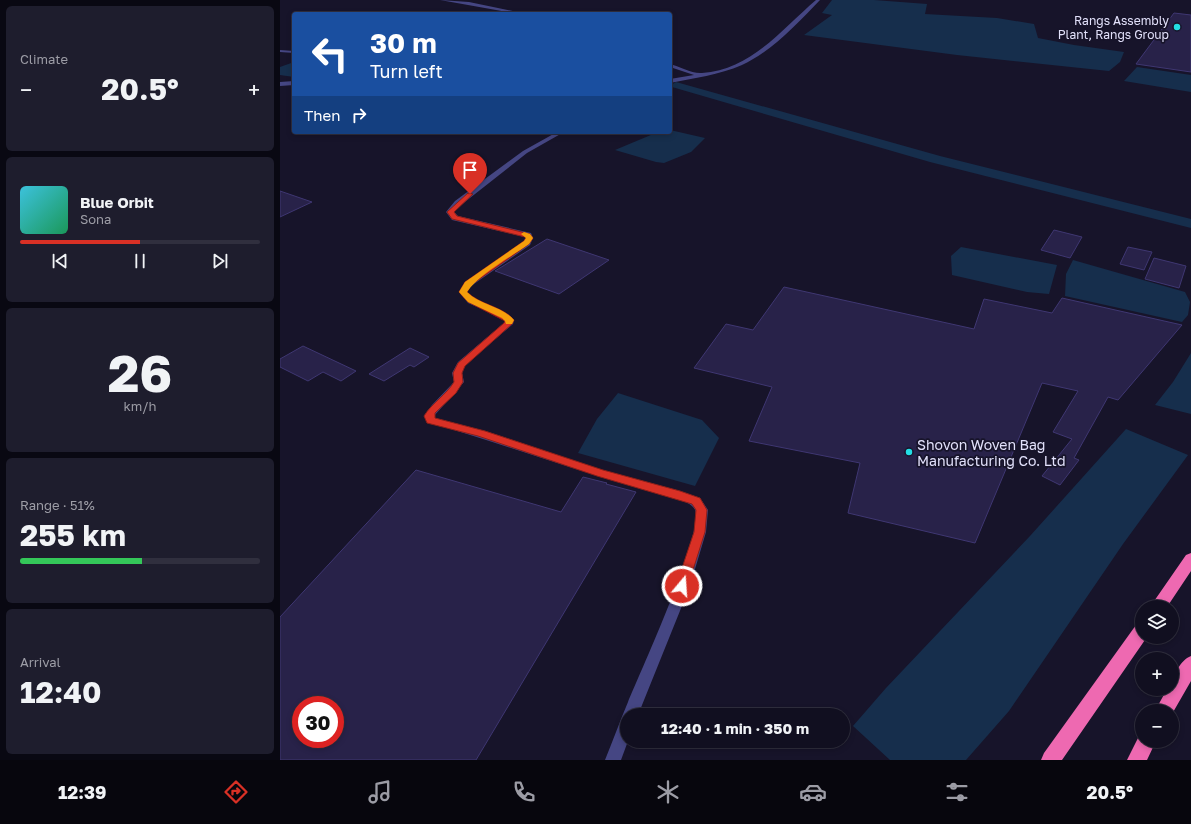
<!DOCTYPE html>
<meta charset="utf-8">
<style>
:root{--surface:#110f20;--page:#1e1d2d;--text:#f1f3f6;--muted:#9c9ca5;--line:#302f3e;--accent:#d93025}
body{margin:0;font-family:"Golos Text",sans-serif;background:var(--page);color:var(--text);height:100vh;display:flex;flex-direction:column;font-size:15px;white-space:nowrap}
*{box-sizing:border-box;margin:0}
p{font-size:13px;color:var(--muted)}
.icon{flex:none;width:22px;height:22px;fill:none;stroke:currentColor;stroke-width:2;stroke-linecap:round;stroke-linejoin:round}
.map{position:relative;flex:1;overflow:hidden}
.drawer{display:flex;flex-direction:column;gap:6px;padding:6px;background:#090812;width:280px}
.drawer>*{flex:none}
.hud{position:absolute;left:12px;top:12px;width:380px;height:122px;border-radius:4px;box-shadow:0 2px 6px #0003,0 0 0 1px var(--line);background:#1a4fa0;color:#fff;overflow:hidden}
.fabs{position:absolute;left:855px;top:600px;display:grid;gap:8px}
.fabs a{display:grid;place-items:center;width:44px;height:44px;border-radius:50%;background:var(--surface);box-shadow:0 2px 6px #0003,0 0 0 1px var(--line);font-size:20px}
.speed{position:absolute;left:12px;top:696px;display:flex;gap:8px;font-size:20px;font-weight:700;text-align:center}
.speed>*{display:grid;place-content:center;width:52px;height:52px;border-radius:50%;background:var(--surface);box-shadow:0 2px 6px #0003,0 0 0 1px var(--line);line-height:1}
.speed .limit{border:6px solid #d22;background:#fff;color:#111}
.pin{position:absolute;display:grid;place-items:center;width:34px;height:34px;color:#fff;margin:-41px -17px;border-radius:50% 50% 50% 0;rotate:-45deg;box-shadow:0 0 4px #0007}
.pin .icon{rotate:45deg}
.me{position:absolute;width:44px;margin:-22px;rotate:18deg;stroke-linejoin:round;filter:drop-shadow(0 0 3px #0008)}
.turn{display:flex;align-items:center;gap:14px;height:84px;padding:0 12px;font-size:18px}
.turn .icon{width:52px;height:52px;stroke-width:2.5}
.turn b{display:block;font-size:28px;line-height:34px}
.then{display:flex;align-items:center;height:38px;padding:0 12px;background:#0003;gap:8px;font-size:15px}
.big{font-size:30px;font-weight:700;line-height:1.1}
.drawer .widget{flex:1;display:flex;flex-direction:column;justify-content:center;gap:6px;min-width:0;padding:0 14px;border-radius:6px;background:var(--page)}
.drawer .dial{align-items:center;gap:0}
.dial b{font-size:52px;line-height:1}
.song{display:flex;align-items:center;gap:12px}
.cover{width:48px;height:48px;border-radius:6px;background:linear-gradient(135deg,hsl(190 70% 55%),hsl(150 70% 35%))}
.played{height:4px;border-radius:2px;background:linear-gradient(90deg,var(--accent) 50%,var(--line) 50%)}
.keys{display:flex;justify-content:space-around;direction:ltr}
.heat{display:flex;justify-content:space-between;align-items:center;font-size:22px;direction:ltr}
.charge{height:6px;border-radius:3px;background:linear-gradient(90deg,#34c759 51%,var(--line) 0)}
.trip{position:absolute;left:340px;top:708px;width:230px;height:40px;border-radius:20px;background:var(--surface);box-shadow:0 2px 6px #0003,0 0 0 1px var(--line);font-weight:700;line-height:40px;text-align:center}
.tab-bar{display:flex;height:64px;justify-content:space-around;align-items:center;background:#07060d;color:var(--muted)}
.tab-bar .icon{width:28px;height:28px}
.tab-bar .current{color:var(--accent)}
.tab-bar b{font-size:18px;color:var(--text)}
main{display:flex;flex:1;min-height:0}
.map>svg:first-child{display:block}
</style>
<main>
<section class="drawer">
<div class="widget"><p>Climate</p>
<div class="heat"><a>−</a><b class="big">20.5°</b><a>+</a></div>
</div>
<div class="widget">
<div class="song"><i class="cover"></i><div><b>Blue Orbit</b><p>Sona</p></div></div>
<div class="played"></div>
<div class="keys"><svg class="icon" aria-label="previous" viewBox="0 0 24 24"><path d="M18 5L8 12l10 7zM5 5v14"/></svg><svg class="icon" aria-label="pause" viewBox="0 0 24 24"><path d="M8 5v14M16 5v14"/></svg><svg class="icon" aria-label="next" viewBox="0 0 24 24"><path d="M6 5l10 7-10 7zM19 5v14"/></svg></div>
</div>
<div class="widget dial"><b>26</b><p>km/h</p></div>
<div class="widget"><p>Range · 51%</p><b class="big">255 km</b><div class="charge"></div></div>
<div class="widget"><p>Arrival</p><b class="big">12:40</b></div>
</section>
<div class="map">
<svg width="911" height="760" viewBox="0 0 911 760">
<rect width="100%" height="100%" fill="#17142a"/>
<path fill="#162e4c" d="M 552,0 L 594,0 L 647,4 L 645,14 L 717,18 L 754,24 L 758,38 L 794,45 L 844,52 L 840,62 L 829,71 L 677,55 L 524,35 L 552,15 L 542,13 Z
M 14,62 L 14,77 L 0,75 L 0,67 Z
M 857,67 L 911,75 L 911,92 L 844,81 Z
M 390,130 L 425,138 L 411,152 L 384,163 L 376,162 L 335,150 L 378,132 L 390,132 Z
M 681,247 L 777,265 L 769,294 L 747,292 L 672,275 L 671,256 Z
M 793,260 L 905,292 L 910,302 L 908,315 L 902,322 L 785,296 L 786,274 Z
M 911,353 L 911,414 L 875,405 L 893,382 Z
M 338,393 L 422,420 L 439,438 L 415,486 L 298,453 L 317,419 Z
M 846,429 L 908,455 L 843,544 L 729,711 L 686,760 L 610,760 L 573,726 L 606,688 L 750,536 Z"/>
<g fill="none" stroke-linecap="round" stroke-linejoin="round">
<path fill="#162e4c" fill-rule="evenodd" d="M 396,82 L 660,156 L 911,219 L 911,228 L 650,162 L 392,87 L 391,85 Z"/>
</g>
<path fill="#282249" stroke="#3f3772" fill-rule="evenodd" d="M 894,13 L 911,15 L 911,72 L 856,64 Z
M 0,191 L 32,202 L 0,217 Z
M 774,230 L 802,237 L 790,258 L 761,250 Z
M 267,239 L 329,260 L 279,294 L 215,271 Z
M 848,247 L 872,252 L 864,270 L 840,264 Z
M 874,258 L 906,266 L 899,288 L 865,279 Z
M 504,287 L 694,329 L 704,299 L 772,313 L 782,298 L 902,325 L 838,400 L 828,397 L 794,458 L 799,460 L 780,485 L 762,476 L 792,439 L 773,432 L 798,391 L 762,383 L 695,543 L 568,513 L 580,463 L 469,441 L 492,387 L 414,368 L 446,324 L 473,330 Z
M 23,346 L 76,371 L 61,381 L 43,372 L 28,381 L 0,367 L 0,359 Z
M 130,348 L 149,357 L 134,367 L 130,365 L 104,381 L 89,374 Z
M 136,470 L 281,512 L 303,477 L 327,483 L 326,484 L 356,492 L 196,760 L 0,760 L 0,617 ZM 21,705 L 55,705 L 55,739 L 21,739 Z"/>
<g fill="none" stroke-linecap="round" stroke-linejoin="round">
<path fill="#454683" fill-rule="evenodd" d="M 160,0 L 189,2 L 247,14 L 239,14 Z
M 536,0 L 540,0 C 518,23 491,52 462,65 C 439,75 414,78 390,83 L 390,79 L 414,75 L 390,67 L 390,64 C 399,66 412,74 422,73 C 471,70 502,29 536,0 Z
M 0,50 L 14,51 L 14,53 L 0,52 Z
M 14,81 L 14,85 L 0,86 L 0,82 Z
M 277,132 L 284,132 L 247,153 L 181,205 L 174,212 L 178,216 L 251,233 L 253,238 L 250,245 L 191,286 L 187,292 L 194,299 L 228,314 L 234,320 L 233,324 L 185,365 L 182,373 L 184,382 L 154,416 L 155,418 L 205,431 L 322,470 L 400,491 L 420,498 L 428,510 L 426,532 L 410,586 L 358,715 L 347,715 L 348,741 L 341,760 L 325,760 C 333,740 340,721 348,702 C 360,673 424,533 415,510 C 412,499 367,490 355,487 C 285,467 217,442 147,422 L 144,416 L 152,405 L 174,382 L 172,373 L 178,362 L 224,323 L 224,320 L 222,318 L 188,303 L 179,292 L 185,282 L 244,242 L 245,238 L 245,237 L 172,220 L 166,212 L 175,201 L 243,151 Z"/>
<path fill="#ee69b1" fill-rule="evenodd" d="M 911,553 L 911,571 L 887,607 L 870,607 L 906,555 Z
M 862,623 L 862,637 L 867,637 L 782,760 L 761,760 L 764,753 L 856,625 Z
M 911,656 L 911,681 L 892,714 L 892,711 L 875,711 L 887,689 L 892,689 C 892,677 900,660 911,656 Z
M 860,734 L 862,734 L 862,741 L 876,741 L 867,760 L 847,760 Z"/>
</g>
<path fill="#d93025" stroke="#8d1f18" d="M 188,193 L 193,194 L 174,212 L 177,216 L 250,234 L 253,238 L 249,244 L 191,285 L 187,292 C 200,305 222,306 234,320 L 232,324 L 185,366 L 182,373 L 183,382 L 176,393 L 155,413 L 155,418 L 205,431 L 323,470 L 400,491 L 420,498 L 427,510 L 425,532 L 407,589 L 402,591 L 398,589 L 396,586 L 414,532 L 416,510 L 412,504 L 317,476 L 198,436 L 147,423 L 144,416 C 152,403 166,395 174,382 L 173,373 L 178,363 L 224,323 L 225,321 L 188,302 L 179,292 L 185,282 L 244,241 L 246,238 L 245,237 L 172,219 L 167,212 Z"/>
<path fill="#f59e0b" d="M 244,232 L 250,234 L 253,238 L 249,244 C 232,256 198,275 187,292 C 200,305 222,306 234,320 L 232,324 L 226,324 L 225,321 L 222,318 L 188,302 L 179,292 L 185,282 L 244,241 L 246,238 L 241,234 Z"/>
<g fill="#23dee5" stroke="#17142a" stroke-width="1.5">
<circle cx="897" cy="27" r="4"/>
<circle cx="629" cy="452" r="4"/>
</g>
<g text-anchor="middle" dominant-baseline="central" stroke-width="3.5" stroke-linejoin="round" paint-order="stroke">
<g font-size="12" fill="#e2e1fb" stroke="#17142a" text-anchor="end">
<text x="889" y="20">Rangs Assembly<tspan x="889" dy="14">Plant, Rangs Group</tspan></text>
</g>
<g font-size="14" fill="#e2e1fb" stroke="#17142a" text-anchor="start">
<text x="637" y="444">Shovon Woven Bag<tspan x="637" dy="16">Manufacturing Co. Ltd</tspan></text>
</g>
</g>
</svg>
<div class="fabs">
<a><svg class="icon" aria-label="layers" viewBox="0 0 24 24"><path d="M12 4l9 5-9 5-9-5zM3 14l9 5 9-5"/></svg></a>
<a>+</a>
<a>−</a>
</div>
<div class="speed"><div class="limit">30</div></div>
<div class="pin" style="left:190px;top:194px;background:#d93025"><svg class="icon" aria-label="arrive" viewBox="0 0 24 24"><path d="M6 21V4h12l-3 4 3 4H6"/></svg></div>
<svg class="me" style="left:402px;top:586px" viewBox="-20 -20 40 40"><circle r="17" fill="#d93025" stroke="#fff" stroke-width="3"/><path d="M0-11L8 9 0 5-8 9z" fill="#fff"/></svg>
<div class="trip">12:40 · 1 min · 350 m</div>
<div class="hud">
<div class="turn"><svg class="icon" aria-label="left" viewBox="0 0 24 24"><path d="M17 20v-9H6M10 6l-5 5 5 5"/></svg><div><b>30 m</b>Turn left</div></div>
<div class="then">Then<svg class="icon" aria-label="right" viewBox="0 0 24 24"><path d="M7 20v-9h11M14 6l5 5-5 5"/></svg></div>
</div>
</div>
</main>
<nav class="tab-bar">
<b>12:39</b>
<svg class="icon current" aria-label="directions" viewBox="0 0 24 24"><path d="M12 3l9 9-9 9-9-9zM9 14v-3h6M13 9l2 2-2 2"/></svg>
<svg class="icon" aria-label="music" viewBox="0 0 24 24"><path d="M9 18V5l10-2v13"/><circle cx="6" cy="18" r="3"/><circle cx="16" cy="16" r="3"/></svg>
<svg class="icon" aria-label="phone" viewBox="0 0 24 24"><path d="M5 4h4l2 5-3 2q2 4 5 5l2-3 5 2v4C11 20 4 13 5 4z"/></svg>
<svg class="icon" aria-label="climate" viewBox="0 0 24 24"><path d="M12 3v18M4 7l16 10M4 17L20 7"/></svg>
<svg class="icon" aria-label="car" viewBox="0 0 24 24"><path d="M5 17H2v-5l4-1 3-4h7l3 4 3 1v5h-3M9 17h6M6 11h13"/><circle cx="7" cy="17" r="2"/><circle cx="17" cy="17" r="2"/></svg>
<svg class="icon" aria-label="filters" viewBox="0 0 24 24"><path d="M4 7h16M4 17h16"/><circle cx="9" cy="7" r="2"/><circle cx="15" cy="17" r="2"/></svg>
<b>20.5°</b>
</nav>
